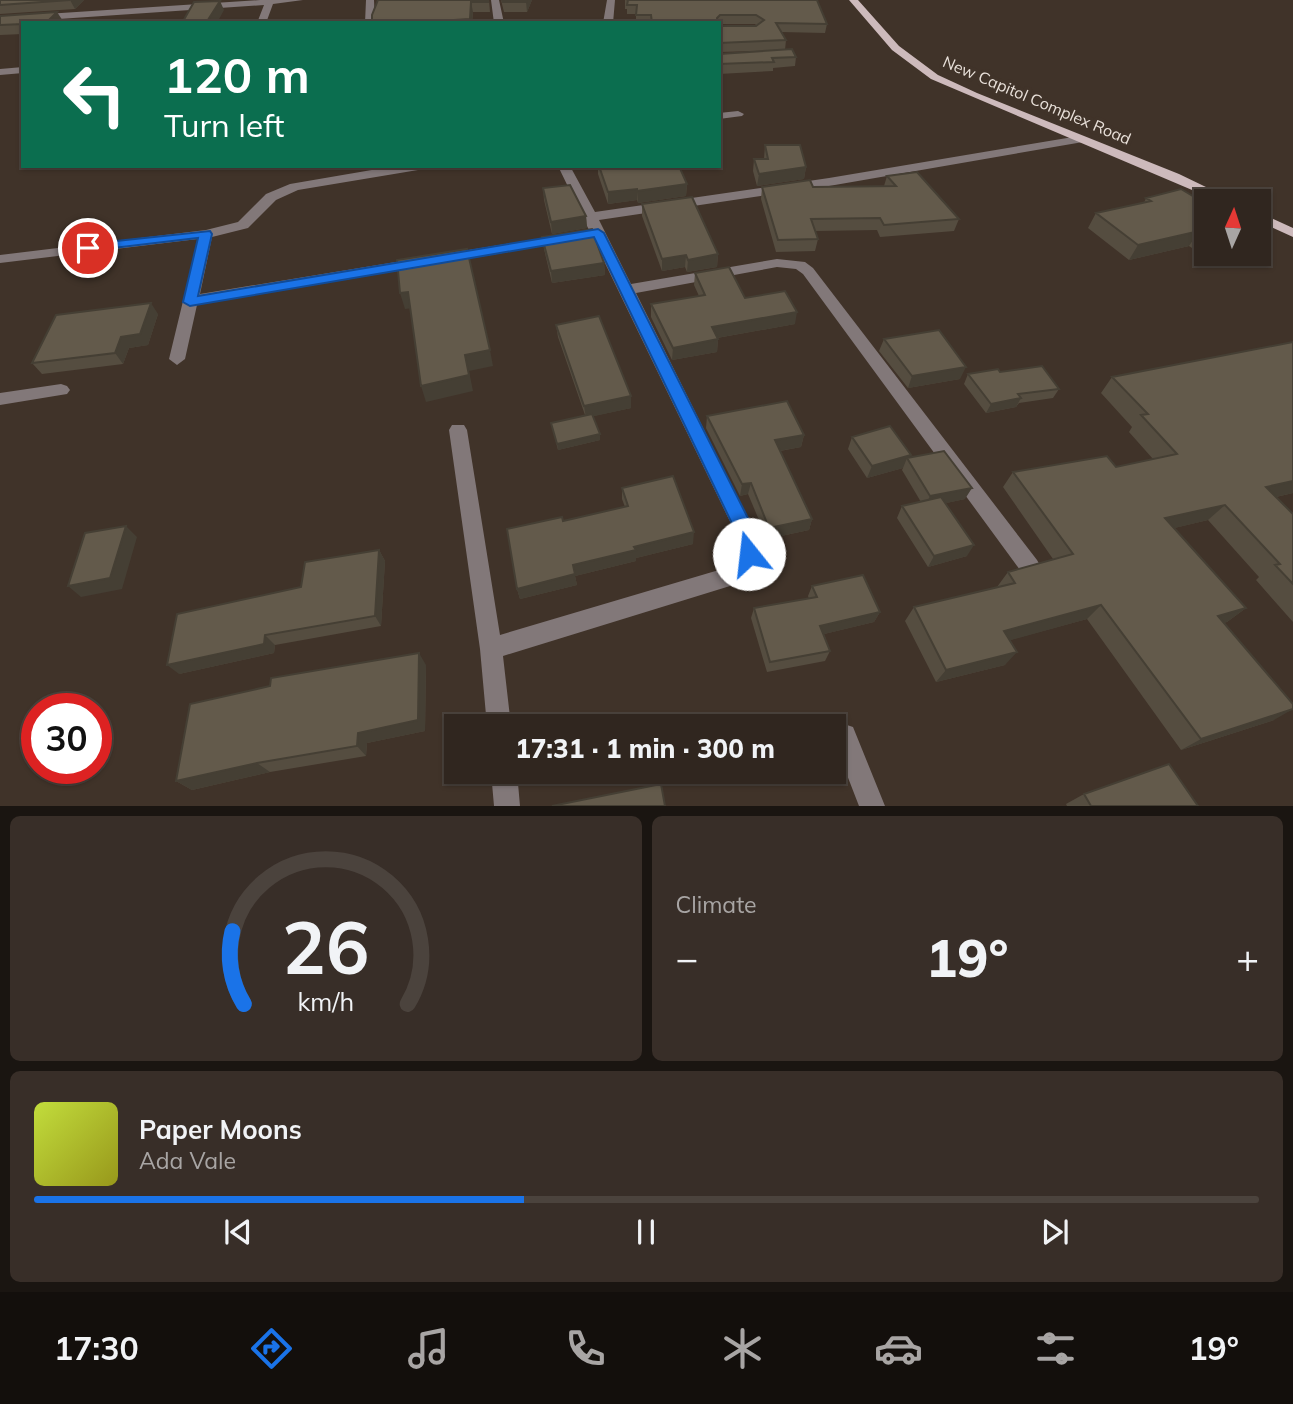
<!DOCTYPE html>
<meta charset="utf-8">
<style>
:root{--surface:#30261f;--page:#382e28;--text:#f1f3f6;--muted:#a8a5a4;--line:#4b433d;--accent:#1a73e8}
body{margin:0;font-family:Mulish,sans-serif;background:var(--page);color:var(--text);height:100vh;display:flex;flex-direction:column;font-size:26px;white-space:nowrap}
*{box-sizing:border-box;margin:0}
p{font-size:23px;color:var(--muted)}
.icon{flex:none;width:38px;height:38px;fill:none;stroke:currentColor;stroke-width:2;stroke-linecap:round;stroke-linejoin:round}
.map{position:relative;height:806px;overflow:hidden}
.side{display:flex;flex-direction:column;gap:10px;padding:10px;background:#1a1511;flex:1}
.side>*{flex:none}
.top-card{position:absolute;left:21px;top:21px;width:700px;height:147px;border-radius:0px;box-shadow:0 2px 5px #0004,0 0 0 2px var(--line);background:#0b6e4f;color:#fff;overflow:hidden}
.needle{width:46px;rotate:3deg}
.fabs{position:absolute;left:1194px;top:189px;display:grid;gap:14px}
.fabs a{display:grid;place-items:center;width:77px;height:77px;border-radius:0px;background:var(--surface);box-shadow:0 2px 5px #0004,0 0 0 2px var(--line);font-size:35px}
.speed{position:absolute;left:21px;top:693px;display:flex;gap:14px;font-size:35px;font-weight:700;text-align:center}
.speed>*{display:grid;place-content:center;width:91px;height:91px;border-radius:50%;background:var(--surface);box-shadow:0 2px 5px #0004,0 0 0 2px var(--line);line-height:1}
.speed .limit{border:10px solid #d22;background:#fff;color:#111}
.pin{position:absolute;display:grid;place-items:center;width:60px;height:60px;color:#fff;margin:-30px;border:4px solid #fff;border-radius:50%;box-shadow:0 2px 7px #0007}
.me{position:absolute;width:77px;margin:-38px;rotate:344deg;stroke-linejoin:round;filter:drop-shadow(0 0 5px #0008)}
.turn{display:flex;align-items:center;gap:24px;height:147px;padding:0 28px;font-size:32px}
.turn .icon{width:91px;height:91px;stroke-width:2.5}
.turn b{display:block;font-size:49px;line-height:60px}
.big{font-size:52px;font-weight:800;line-height:1.1}
.side .tile{flex:1;display:flex;flex-direction:column;justify-content:center;gap:10px;min-width:0;padding:0 24px;border-radius:10px;background:var(--page)}
.side .dial{align-items:center;gap:0}
.dial svg{height:182px;overflow:visible;fill:none;stroke:var(--line);stroke-width:7;stroke-linecap:round;text-anchor:middle}
.dial text{fill:var(--text);stroke:none}
.song{display:flex;align-items:center;gap:21px}
.cover{width:84px;height:84px;border-radius:10px;background:linear-gradient(135deg,hsl(70 70% 55%),hsl(60 70% 35%))}
.played{height:7px;border-radius:4px;background:linear-gradient(90deg,var(--accent) 40%,var(--line) 40%)}
.keys{display:flex;justify-content:space-around;direction:ltr}
.heat{display:flex;justify-content:space-between;align-items:center;font-size:38px;direction:ltr}
.side .tiles{flex:1;display:grid;gap:10px;grid-template-columns:1fr 1fr}
.tile:last-child{grid-column:span 2}
.trip{position:absolute;left:444px;top:714px;width:402px;height:70px;border-radius:0px;background:var(--surface);box-shadow:0 2px 5px #0004,0 0 0 2px var(--line);font-weight:800;line-height:70px;text-align:center}
.menu{display:flex;height:112px;justify-content:space-around;align-items:center;background:#130f0c;color:var(--muted)}
.menu .icon{width:49px;height:49px}
.menu .current{color:var(--accent)}
.menu b{font-size:32px;color:var(--text)}
.map>svg:first-child{display:block}
</style>
<div class="map">
<svg width="1293" height="806" viewBox="0 0 1293 806">
<rect width="100%" height="100%" fill="#403329"/>
<g fill="none" stroke-linecap="round" stroke-linejoin="round">
<path fill="#827879" fill-rule="evenodd" d="M 260,0 L 303,0 L 273,4 L 266,23 L 257,23 L 264,5 L 0,23 L 0,17 Z
M 366,0 L 374,0 L 375,23 L 365,23 Z
M 491,0 L 499,0 L 504,23 L 494,23 Z
M 607,0 L 615,0 L 613,23 L 603,23 Z
M 23,67 L 23,73 L 0,75 L 0,69 Z
M 738,111 L 744,114 L 742,116 L 719,119 L 719,113 Z
M 1079,136 L 1083,138 L 1083,142 L 829,186 L 599,220 L 631,284 L 777,259 L 805,262 L 813,268 L 1037,560 L 1041,567 L 1037,574 L 1030,576 L 1023,574 L 803,274 L 796,269 L 777,267 L 636,293 L 758,538 C 759,556 756,570 743,582 L 503,656 L 511,726 L 487,726 L 480,649 L 449,430 L 452,425 L 464,425 L 467,430 L 500,635 L 729,567 L 737,559 L 738,538 L 558,166 L 570,166 L 595,212 L 829,178 Z
M 395,166 L 424,166 L 418,170 L 298,190 L 276,200 L 248,228 L 212,237 L 200,294 L 567,234 L 574,238 L 567,242 L 197,305 L 185,359 L 177,365 L 169,359 L 198,239 L 0,263 L 0,255 L 206,230 L 238,222 L 266,194 L 290,184 Z
M 61,384 L 67,386 L 70,390 L 67,394 L 0,405 L 0,393 Z
M 844,724 L 853,727 L 885,806 L 859,806 L 835,744 L 835,727 Z
M 491,772 L 517,772 L 520,806 L 494,806 Z"/>
<path fill="#cdbabc" fill-rule="evenodd" d="M 849,0 L 858,0 L 899,46 L 938,75 L 977,93 L 1179,174 L 1235,201 L 1218,201 L 931,79 L 892,50 Z
M 1258,212 L 1293,228 L 1293,237 L 1258,221 Z"/>
</g>
<path fill="#554d40" d="M 0,0 L 84,0 L 75,9 L 0,14 Z
M 378,0 L 489,0 L 490,12 L 473,12 L 472,23 L 372,23 Z
M 501,0 L 532,0 L 527,12 L 504,12 Z
M 625,0 L 827,24 L 825,33 L 781,32 L 786,40 L 785,50 L 719,52 L 720,54 L 796,57 L 795,66 L 773,68 L 773,71 L 719,74 L 719,25 L 720,26 L 757,26 L 755,24 L 719,24 L 719,23 L 636,23 L 636,14 L 627,14 L 627,9 L 625,9 Z
M 0,16 L 63,21 L 61,23 L 23,23 L 23,34 L 0,35 Z
M 765,145 L 806,167 L 804,179 L 757,186 L 753,171 L 754,159 L 764,159 Z
M 598,166 L 679,166 L 687,184 L 686,196 L 638,203 L 637,200 L 608,204 L 598,174 Z
M 887,176 L 959,219 L 954,231 L 880,237 L 877,230 L 815,231 L 818,239 L 815,251 L 776,252 L 761,199 L 762,187 L 884,186 Z
M 543,188 L 586,216 L 587,228 L 552,234 L 544,200 Z
M 1146,198 L 1206,204 L 1206,254 L 1228,254 L 1209,259 L 1189,246 L 1129,260 L 1088,228 L 1096,213 L 1144,203 Z
M 642,204 L 718,254 L 717,267 L 687,272 L 685,267 L 662,271 L 642,216 Z
M 542,237 L 604,263 L 605,275 L 552,283 L 544,249 Z
M 695,273 L 745,298 L 795,324 L 717,338 L 718,339 L 717,352 L 672,360 L 651,317 L 651,304 L 699,296 L 694,285 Z
M 158,314 L 148,345 L 129,348 L 123,364 L 42,374 L 32,363 Z
M 556,325 L 631,408 L 593,416 L 600,440 L 558,450 L 551,423 L 585,415 L 558,337 Z
M 884,339 L 960,379 L 908,388 L 879,351 Z
M 1293,342 L 1293,493 L 1276,497 L 1293,514 L 1293,622 L 1256,580 L 1259,577 L 1208,520 L 1174,528 L 1246,608 L 1227,622 L 1223,623 L 1274,720 L 1181,750 L 1087,619 L 1010,640 L 1005,665 L 936,682 L 905,621 L 914,607 L 997,587 L 1008,572 L 1053,559 L 1003,487 L 1013,472 L 1116,467 L 1153,459 L 1129,432 L 1132,427 L 1101,393 L 1112,377 Z
M 1000,372 L 1059,389 L 1053,398 L 1019,403 L 1016,407 L 986,413 L 964,384 L 968,374 Z
M 707,416 L 804,435 L 801,447 L 780,451 L 812,519 L 809,530 L 767,539 L 748,494 L 740,496 L 706,428 Z
M 852,437 L 910,458 L 965,499 L 946,503 L 967,556 L 928,567 L 897,518 L 902,506 L 921,502 L 902,470 L 903,468 L 867,478 L 848,449 Z
M 622,488 L 693,544 L 636,558 L 636,561 L 575,576 L 577,585 L 520,599 L 517,589 L 563,521 L 625,507 L 622,499 Z
M 379,550 L 385,561 L 381,626 L 275,645 L 274,653 L 179,674 L 301,587 Z
M 812,586 L 880,612 L 874,622 L 824,634 L 830,651 L 825,661 L 767,672 L 751,618 L 754,608 L 809,599 L 808,596 Z
M 426,665 L 425,731 L 367,743 L 366,756 L 270,772 L 192,790 L 176,781 Z
M 1084,794 L 1198,806 L 1067,806 L 1066,804 Z"/>
<path fill="#453f34" d="M 70,0 L 84,0 L 75,9 Z
M 527,0 L 532,0 L 527,12 L 526,2 Z
M 220,1 L 224,10 L 217,23 L 206,23 Z
M 471,2 L 473,12 L 472,23 L 471,23 L 470,19 Z
M 57,12 L 63,21 L 61,23 L 46,23 Z
M 806,167 L 804,179 L 757,186 L 759,174 Z
M 687,184 L 686,196 L 638,203 L 637,191 Z
M 637,189 L 637,200 L 608,204 L 608,192 Z
M 586,216 L 587,228 L 552,234 L 551,222 Z
M 1199,231 L 1189,246 L 1129,260 L 1138,245 Z
M 718,254 L 717,267 L 687,272 L 688,260 Z
M 1213,254 L 1228,254 L 1209,259 Z
M 686,255 L 685,267 L 662,271 L 662,259 Z
M 604,263 L 605,275 L 552,283 L 551,271 Z
M 408,292 L 413,308 L 405,309 L 400,293 Z
M 151,303 L 158,314 L 148,345 L 129,348 L 123,364 L 115,353 L 121,337 Z
M 797,312 L 795,324 L 711,339 L 712,327 Z
M 718,339 L 717,352 L 672,360 L 673,348 Z
M 490,350 L 493,366 L 469,371 L 473,391 L 426,402 L 421,386 L 465,355 Z
M 966,367 L 960,379 L 908,388 L 912,376 Z
M 631,396 L 631,408 L 586,418 L 584,406 Z
M 1021,398 L 1016,407 L 986,413 L 991,404 Z
M 600,434 L 600,440 L 558,450 L 557,444 Z
M 804,435 L 801,447 L 773,452 L 775,440 Z
M 911,455 L 908,460 L 907,458 L 903,468 L 867,478 L 872,466 Z
M 1293,481 L 1293,493 L 1249,503 L 1266,487 Z
M 751,483 L 748,494 L 740,496 L 742,484 Z
M 972,488 L 965,499 L 924,508 L 930,496 Z
M 1225,505 L 1208,520 L 1150,534 L 1165,518 Z
M 812,519 L 809,530 L 767,539 L 769,528 Z
M 126,526 L 137,537 L 122,589 L 81,597 L 68,586 Z
M 694,532 L 693,544 L 636,558 L 636,561 L 575,576 L 577,585 L 520,599 L 517,589 L 573,565 L 634,547 Z
M 974,545 L 967,556 L 928,567 L 934,556 Z
M 379,550 L 385,561 L 381,626 L 375,616 Z
M 1101,605 L 1087,619 L 993,645 L 1004,631 Z
M 1246,608 L 1227,622 L 1199,630 L 1218,616 Z
M 880,612 L 874,622 L 816,636 L 820,626 Z
M 265,635 L 275,645 L 274,653 L 179,674 L 167,665 Z
M 1017,652 L 1005,665 L 936,682 L 946,670 Z
M 419,653 L 426,665 L 425,731 L 367,743 L 366,756 L 357,746 L 358,733 Z
M 1293,709 L 1274,720 L 1181,750 L 1201,739 Z
M 257,763 L 270,772 L 192,790 L 176,781 Z"/>
<path fill="#635a4b" stroke="#453f34" stroke-width="2" d="M 0,0 L 70,0 L 0,5 Z
M 378,0 L 488,0 L 488,2 L 471,2 L 470,19 L 455,20 L 455,23 L 372,23 L 372,15 Z
M 502,0 L 527,0 L 526,2 L 503,2 Z
M 628,0 L 817,0 L 827,24 L 776,23 L 786,40 L 719,43 L 719,25 L 720,26 L 756,26 L 764,20 L 756,15 L 720,15 L 717,18 L 718,23 L 652,23 L 651,15 L 636,15 L 637,5 L 627,5 Z
M 220,1 L 206,23 L 182,23 L 194,2 Z
M 57,12 L 46,23 L 23,23 L 23,24 L 0,25 L 0,16 Z
M 792,49 L 796,57 L 772,58 L 774,62 L 719,64 L 719,52 L 720,54 Z
M 765,145 L 800,145 L 806,167 L 759,174 L 754,159 L 768,159 Z
M 599,166 L 679,166 L 687,184 L 637,191 L 637,189 L 608,192 Z
M 917,172 L 959,219 L 884,225 L 880,218 L 811,219 L 818,239 L 778,240 L 762,187 L 810,180 L 813,187 L 896,186 L 887,176 Z
M 570,185 L 586,216 L 551,222 L 543,188 Z
M 1181,189 L 1206,204 L 1206,235 L 1199,231 L 1138,245 L 1096,213 L 1151,201 L 1146,198 Z
M 692,197 L 718,254 L 688,260 L 686,255 L 662,259 L 642,204 Z
M 592,229 L 604,263 L 551,271 L 542,237 Z
M 467,249 L 490,350 L 465,355 L 469,375 L 421,386 L 408,292 L 400,293 L 397,260 Z
M 729,267 L 745,298 L 785,291 L 797,312 L 712,327 L 718,339 L 673,348 L 651,304 L 705,295 L 695,273 Z
M 151,303 L 140,334 L 121,337 L 115,353 L 32,363 L 56,315 Z
M 599,316 L 631,396 L 584,406 L 556,325 Z
M 939,330 L 966,367 L 912,376 L 884,339 Z
M 1293,342 L 1293,481 L 1266,487 L 1293,514 L 1293,584 L 1275,565 L 1280,564 L 1225,505 L 1165,518 L 1246,608 L 1218,616 L 1293,704 L 1293,709 L 1201,739 L 1101,605 L 1004,631 L 1017,652 L 946,670 L 914,607 L 1015,583 L 1008,572 L 1073,554 L 1013,472 L 1107,456 L 1116,467 L 1177,454 L 1141,415 L 1148,414 L 1112,377 Z
M 1042,366 L 1059,389 L 1018,394 L 1021,398 L 991,404 L 968,374 L 998,369 L 1000,372 Z
M 787,401 L 804,435 L 775,440 L 812,519 L 769,528 L 751,483 L 742,484 L 707,416 Z
M 592,414 L 600,434 L 557,444 L 551,423 Z
M 890,426 L 911,455 L 872,466 L 852,437 Z
M 944,451 L 972,488 L 930,496 L 907,458 Z
M 673,476 L 694,532 L 634,547 L 636,550 L 573,565 L 575,574 L 517,589 L 507,529 L 562,517 L 563,521 L 628,506 L 622,488 Z
M 941,497 L 974,545 L 934,556 L 902,506 Z
M 126,526 L 110,578 L 68,586 L 85,533 Z
M 379,550 L 375,616 L 265,635 L 264,644 L 167,665 L 177,614 L 301,587 L 305,562 Z
M 863,575 L 880,612 L 820,626 L 830,651 L 770,662 L 754,608 L 817,597 L 812,586 Z
M 419,653 L 418,720 L 358,733 L 357,746 L 257,763 L 176,781 L 190,704 L 270,686 L 271,678 Z
M 1169,764 L 1198,806 L 1091,806 L 1084,794 Z
M 661,784 L 665,806 L 552,806 Z"/>
<path fill="#1a73e8" stroke="#114b97" stroke-width="2" d="M 598,229 L 604,233 L 755,532 L 759,554 L 756,560 L 749,563 L 743,560 L 739,538 L 594,237 L 190,306 L 183,302 L 198,238 L 88,251 L 81,248 L 88,244 L 210,231 L 212,234 L 198,296 Z"/>
<g text-anchor="middle" dominant-baseline="central" stroke-width="7" stroke-linejoin="round" paint-order="stroke">
<g font-size="16" fill="#e9e1da" stroke="#403329">
<text transform="translate(1037 100) rotate(23)">New Capitol Complex Road</text>
</g>
</g>
</svg>
<div class="fabs">
<a><svg class="needle" viewBox="-14 -14 28 28"><path d="M0-13l5 13h-10z" fill="#e53935"/><path d="M0 13l5-13h-10z" fill="#a8a5a4"/></svg></a>
</div>
<div class="speed"><div class="limit">30</div></div>
<div class="pin" style="left:88px;top:248px;background:#d93025"><svg class="icon" aria-label="arrive" viewBox="0 0 24 24"><path d="M6 21V4h12l-3 4 3 4H6"/></svg></div>
<svg class="me" style="left:749px;top:554px" viewBox="-20 -20 40 40"><circle r="19" fill="#fff"/><path d="M0-13L10 11 0 6-10 11z" fill="#1a73e8"/></svg>
<div class="trip">17:31 · 1 min · 300 m</div>
<div class="top-card">
<div class="turn"><svg class="icon" aria-label="left" viewBox="0 0 24 24"><path d="M17 20v-9H6M10 6l-5 5 5 5"/></svg><div><b>120 m</b>Turn left</div></div>
</div>
</div>
<section class="side">
<div class="tiles">
<div class="tile dial"><svg viewBox="0 0 100 80">
<path d="M14 69A42 42 0 1 1 86 69"/>
<path d="M14 69A42 42 0 0 1 9 37" stroke="#1a73e8"/>
<text x="50" y="56" font-size="32" font-weight="700">26</text>
<text x="50" y="72" font-size="11">km/h</text>
</svg></div>
<div class="tile"><p>Climate</p>
<div class="heat"><a>−</a><b class="big">19°</b><a>+</a></div>
</div>
<div class="tile">
<div class="song"><i class="cover"></i><div><b>Paper Moons</b><p>Ada Vale</p></div></div>
<div class="played"></div>
<div class="keys"><svg class="icon" aria-label="previous" viewBox="0 0 24 24"><path d="M18 5L8 12l10 7zM5 5v14"/></svg><svg class="icon" aria-label="pause" viewBox="0 0 24 24"><path d="M8 5v14M16 5v14"/></svg><svg class="icon" aria-label="next" viewBox="0 0 24 24"><path d="M6 5l10 7-10 7zM19 5v14"/></svg></div>
</div>
</div>
</section>
<nav class="menu">
<b>17:30</b>
<svg class="icon current" aria-label="directions" viewBox="0 0 24 24"><path d="M12 3l9 9-9 9-9-9zM9 14v-3h6M13 9l2 2-2 2"/></svg>
<svg class="icon" aria-label="music" viewBox="0 0 24 24"><path d="M9 18V5l10-2v13"/><circle cx="6" cy="18" r="3"/><circle cx="16" cy="16" r="3"/></svg>
<svg class="icon" aria-label="phone" viewBox="0 0 24 24"><path d="M5 4h4l2 5-3 2q2 4 5 5l2-3 5 2v4C11 20 4 13 5 4z"/></svg>
<svg class="icon" aria-label="climate" viewBox="0 0 24 24"><path d="M12 3v18M4 7l16 10M4 17L20 7"/></svg>
<svg class="icon" aria-label="car" viewBox="0 0 24 24"><path d="M5 17H2v-5l4-1 3-4h7l3 4 3 1v5h-3M9 17h6M6 11h13"/><circle cx="7" cy="17" r="2"/><circle cx="17" cy="17" r="2"/></svg>
<svg class="icon" aria-label="filters" viewBox="0 0 24 24"><path d="M4 7h16M4 17h16"/><circle cx="9" cy="7" r="2"/><circle cx="15" cy="17" r="2"/></svg>
<b>19°</b>
</nav>
